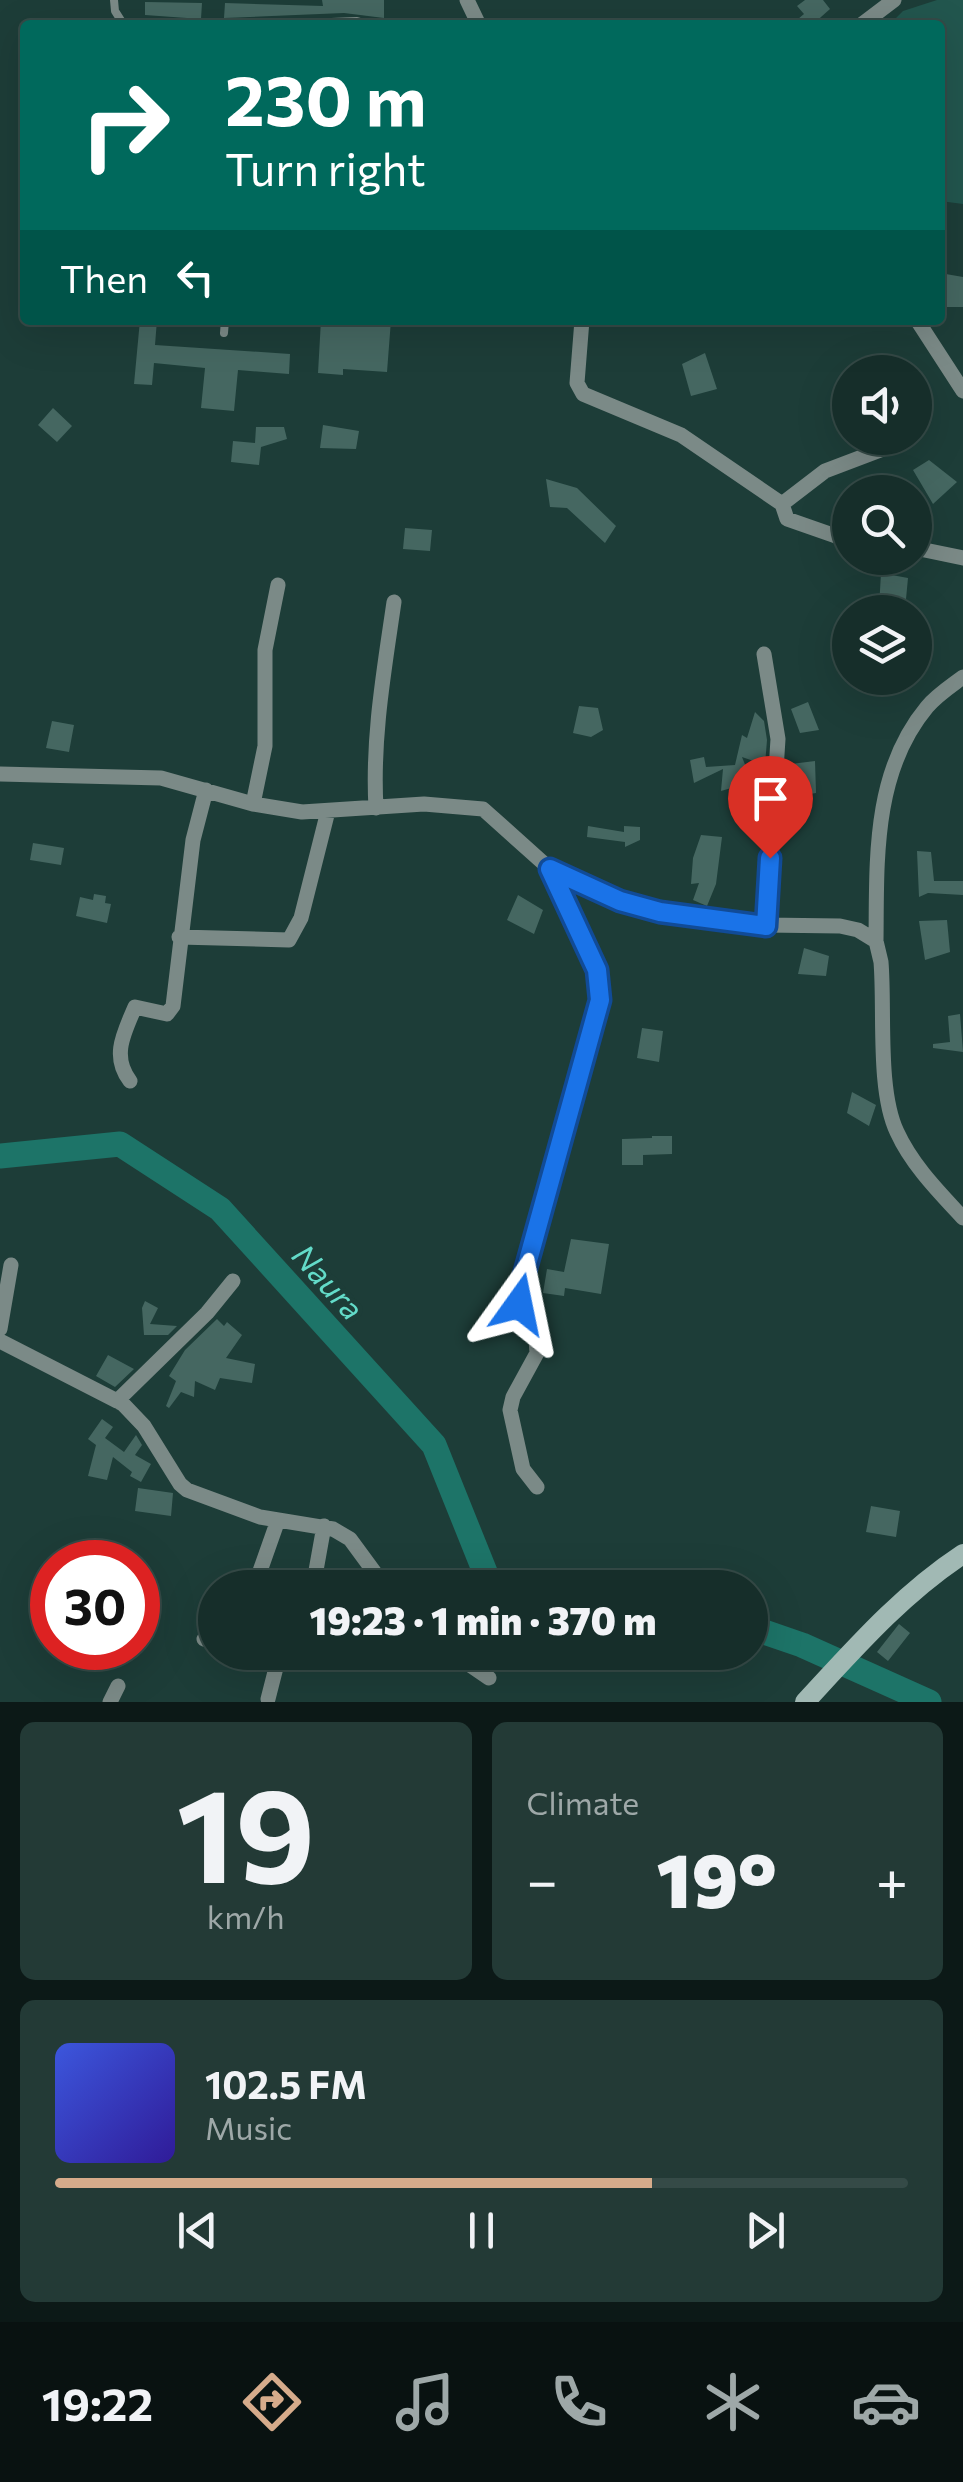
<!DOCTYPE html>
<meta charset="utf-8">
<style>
:root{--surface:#162e2a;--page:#233a36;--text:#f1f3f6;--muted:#9ea8a8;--line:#354a47;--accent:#d6ab8b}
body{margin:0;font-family:Commissioner,sans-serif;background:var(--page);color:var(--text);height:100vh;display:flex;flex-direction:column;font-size:38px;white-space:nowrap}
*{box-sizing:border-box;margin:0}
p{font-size:32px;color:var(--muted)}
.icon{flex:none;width:55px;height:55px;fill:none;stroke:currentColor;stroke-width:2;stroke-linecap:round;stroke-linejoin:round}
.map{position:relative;height:1702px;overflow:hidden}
.details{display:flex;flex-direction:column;gap:20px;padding:20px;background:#0c1917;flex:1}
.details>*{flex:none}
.top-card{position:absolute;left:20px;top:20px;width:925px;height:305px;border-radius:10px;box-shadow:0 10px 40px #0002,0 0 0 2px var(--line);background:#00695c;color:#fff;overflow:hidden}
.buttons{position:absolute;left:832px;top:355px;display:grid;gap:20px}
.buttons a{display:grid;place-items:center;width:100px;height:100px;border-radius:50%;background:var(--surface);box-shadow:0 10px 40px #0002,0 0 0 2px var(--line);font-size:50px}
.speed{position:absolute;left:30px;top:1540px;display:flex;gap:20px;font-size:50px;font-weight:700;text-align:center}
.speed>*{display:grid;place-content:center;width:130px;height:130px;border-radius:50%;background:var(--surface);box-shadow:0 10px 40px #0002,0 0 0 2px var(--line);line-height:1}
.speed .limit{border:15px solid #d22;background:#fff;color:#111}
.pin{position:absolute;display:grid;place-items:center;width:85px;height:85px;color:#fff;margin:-102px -42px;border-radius:50% 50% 50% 0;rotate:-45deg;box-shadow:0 0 10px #0007}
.pin .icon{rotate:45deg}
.me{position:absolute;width:110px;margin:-55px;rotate:12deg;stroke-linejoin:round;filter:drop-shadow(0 0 8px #0008)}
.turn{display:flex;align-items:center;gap:35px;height:210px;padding:0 40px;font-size:45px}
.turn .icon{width:130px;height:130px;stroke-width:2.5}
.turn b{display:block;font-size:70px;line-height:85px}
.then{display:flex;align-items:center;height:95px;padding:0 40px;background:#0003;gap:20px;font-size:38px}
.big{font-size:75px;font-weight:800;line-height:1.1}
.details .tile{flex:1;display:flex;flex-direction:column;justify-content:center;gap:15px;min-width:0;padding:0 35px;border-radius:15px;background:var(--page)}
.details .dial{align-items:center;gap:0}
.dial b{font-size:130px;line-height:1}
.song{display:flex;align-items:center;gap:30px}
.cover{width:120px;height:120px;border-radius:15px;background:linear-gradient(135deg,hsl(230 70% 55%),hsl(250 70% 35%))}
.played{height:10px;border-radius:5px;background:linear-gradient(90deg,var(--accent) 70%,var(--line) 70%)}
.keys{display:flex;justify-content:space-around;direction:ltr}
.heat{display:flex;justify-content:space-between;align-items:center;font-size:55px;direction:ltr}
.details .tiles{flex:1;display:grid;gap:20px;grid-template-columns:1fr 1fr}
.tile:last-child{grid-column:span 2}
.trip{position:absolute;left:198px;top:1570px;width:570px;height:100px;border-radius:50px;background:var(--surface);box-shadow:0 10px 40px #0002,0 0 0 2px var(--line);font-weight:800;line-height:100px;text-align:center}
.tabs{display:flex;height:160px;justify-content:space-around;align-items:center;background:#091211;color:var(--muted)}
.tabs .icon{width:70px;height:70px}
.tabs .on{color:var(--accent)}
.tabs b{font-size:45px;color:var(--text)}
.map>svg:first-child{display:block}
</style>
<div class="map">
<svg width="963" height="1702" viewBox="0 0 963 1702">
<rect width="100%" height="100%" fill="#1d3d38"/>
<path fill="#22564e" d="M 937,0 L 963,0 L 963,204 L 940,201 L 940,25 L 889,25 L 903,11 Z"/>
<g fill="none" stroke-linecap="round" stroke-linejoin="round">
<path stroke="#1d7468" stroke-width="25" d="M 0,1156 L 120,1144 L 220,1209 L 434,1445 L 489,1582 L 516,1588
M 750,1627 L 802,1645 L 929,1702"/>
</g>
<path fill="#456761" d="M 322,0 L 384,0 L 384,18 L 344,13 L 224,18 L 225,3 L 323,6 Z
M 805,0 L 823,0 L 830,9 L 812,25 L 803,25 L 798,19 L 804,14 L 797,6 Z
M 145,2 L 202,3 L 201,19 L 145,15 Z
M 940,273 L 963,277 L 963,307 L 940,307 Z
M 140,320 L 157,320 L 155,345 L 290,354 L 289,374 L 238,370 L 234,411 L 201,408 L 205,368 L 154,363 L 152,385 L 134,384 Z
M 321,320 L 391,320 L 387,372 L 343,369 L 343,375 L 318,373 Z
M 705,353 L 717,389 L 691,396 L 682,364 Z
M 53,408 L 72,426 L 57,442 L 38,425 Z
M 323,425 L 359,431 L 356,449 L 320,448 Z
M 256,427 L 284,427 L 287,439 L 261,447 L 259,465 L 231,462 L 233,441 L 255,443 Z
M 929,460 L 957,482 L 933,504 L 913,470 Z
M 546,479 L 577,488 L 616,526 L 605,543 L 567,508 L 550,507 Z
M 405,528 L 432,530 L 430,551 L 403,549 Z
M 881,573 L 908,578 L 906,599 L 879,608 Z
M 808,702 L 819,730 L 800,733 L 791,709 Z
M 579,706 L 598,708 L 603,730 L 591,737 L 573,733 Z
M 755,712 L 764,721 L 767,740 L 765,765 L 742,757 L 752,782 L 721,791 L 723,769 L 694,783 L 690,760 L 704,757 L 706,767 L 735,765 L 742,735 L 747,738 Z
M 52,721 L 74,725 L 69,752 L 46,748 Z
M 815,761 L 816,793 L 792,797 L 791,764 Z
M 588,826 L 624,832 L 624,826 L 640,827 L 640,840 L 625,847 L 625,842 L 587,837 Z
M 701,835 L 722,837 L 716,884 L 707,906 L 693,900 L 699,883 L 691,884 L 693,858 Z
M 33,843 L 64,848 L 61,865 L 30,860 Z
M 917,851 L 931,852 L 934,881 L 963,881 L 963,895 L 928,893 L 919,897 Z
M 94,894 L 106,896 L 105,903 L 111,904 L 107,923 L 76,916 L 80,897 L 93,900 Z
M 518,895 L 543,910 L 534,934 L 507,920 Z
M 947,920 L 950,952 L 925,960 L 919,921 Z
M 804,948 L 829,956 L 826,976 L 798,974 Z
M 960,1014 L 963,1052 L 933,1048 L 933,1044 L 950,1042 L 948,1016 Z
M 642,1028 L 663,1031 L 659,1062 L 637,1058 Z
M 852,1092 L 876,1105 L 869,1126 L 847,1113 Z
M 652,1136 L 672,1136 L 672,1154 L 643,1155 L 643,1165 L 622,1165 L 622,1139 L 652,1138 Z
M 571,1239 L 609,1244 L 601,1294 L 565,1288 L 564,1296 L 543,1293 L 547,1269 L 564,1272 Z
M 145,1301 L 158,1308 L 150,1324 L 177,1326 L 168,1335 L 144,1335 L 142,1308 Z
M 217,1319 L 224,1326 L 227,1322 L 242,1335 L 226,1358 L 255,1364 L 252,1383 L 220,1378 L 215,1390 L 195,1381 L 194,1397 L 181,1392 L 169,1408 L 166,1406 L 176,1381 L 169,1376 L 185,1350 Z
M 108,1355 L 134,1369 L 115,1387 L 96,1376 Z
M 102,1419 L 113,1427 L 105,1438 L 124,1452 L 136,1435 L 142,1445 L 135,1455 L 151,1464 L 141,1482 L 130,1476 L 132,1472 L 113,1457 L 107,1480 L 88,1476 L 96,1445 L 88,1439 Z
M 138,1488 L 173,1493 L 171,1516 L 135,1511 Z
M 871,1506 L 900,1511 L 896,1537 L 866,1532 Z
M 899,1624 L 910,1633 L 888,1661 L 877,1652 Z"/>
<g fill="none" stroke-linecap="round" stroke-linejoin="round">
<path stroke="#7b8a87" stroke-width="8" d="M 114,0 L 115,11 L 122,22 L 149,25
M 254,25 L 357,21 L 371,25
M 224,333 L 225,320"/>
<path stroke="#7b8a87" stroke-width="15" d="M 467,0 L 479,25
M 861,25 L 894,0
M 582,320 L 577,383 L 583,394 L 681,435 L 782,504 L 787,519 L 850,541
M 917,320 L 963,391
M 782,504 L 825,471 L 883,449
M 915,548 L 963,558
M 764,654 L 778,739 L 766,925
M 0,774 L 161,778 L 253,804 L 302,812 L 424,804 L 483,809 L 550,869 L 621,901 L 660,912 L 766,925 L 840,926 L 858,930 L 876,941 L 881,962 C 885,1010 877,1090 897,1132 C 912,1165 939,1192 963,1218
M 253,804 L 265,746 L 265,650 L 278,585
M 376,808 C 372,738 384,671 394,602
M 179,937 L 289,940 L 301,918 L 328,811
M 876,941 C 877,862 872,773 927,707 C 937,695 951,686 963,677
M 130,1081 C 111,1056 124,1033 135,1007 L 167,1014 L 173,1006 L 193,840 L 206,790
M 0,1329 L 11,1265
M 0,1341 L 123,1404 L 144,1426 L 180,1484 L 187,1490 L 260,1517 L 333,1529 L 350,1539 L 386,1588
M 117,1401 L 207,1313 L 233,1281
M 537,1487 L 523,1469 L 510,1410 L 513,1397 L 537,1353 L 536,1340 L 522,1315 L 519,1297 L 554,1158 L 600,1000 L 597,970 L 550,869
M 254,1588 L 278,1520
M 298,1588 L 315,1576 L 324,1526
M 204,1639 L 215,1642
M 451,1652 L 489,1678
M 268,1699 L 280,1652
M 110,1702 L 118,1686"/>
<path stroke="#a1b9b4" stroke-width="20" d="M 805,1702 C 854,1649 902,1594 963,1554"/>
</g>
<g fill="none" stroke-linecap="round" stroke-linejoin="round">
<g stroke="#114b97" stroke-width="25">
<path id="route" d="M 519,1304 L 521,1286 L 600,1000 L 597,970 L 550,869 L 620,901 L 660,912 L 766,926 L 770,858"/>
</g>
<use href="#route" stroke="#1a73e8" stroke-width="18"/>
</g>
<g text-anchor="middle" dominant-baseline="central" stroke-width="10" stroke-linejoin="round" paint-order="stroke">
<g font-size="32" font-style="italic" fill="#63dbc9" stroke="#1d3d38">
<text transform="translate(329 1281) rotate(48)">Naura</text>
</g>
</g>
</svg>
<div class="buttons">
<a><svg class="icon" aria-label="sound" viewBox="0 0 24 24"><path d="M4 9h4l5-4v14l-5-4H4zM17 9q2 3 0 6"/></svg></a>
<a><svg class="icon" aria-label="search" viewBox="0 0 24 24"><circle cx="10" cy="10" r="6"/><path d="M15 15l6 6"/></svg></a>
<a><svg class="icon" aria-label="layers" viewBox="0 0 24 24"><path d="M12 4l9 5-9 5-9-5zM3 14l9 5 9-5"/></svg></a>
</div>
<div class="speed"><div class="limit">30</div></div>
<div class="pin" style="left:770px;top:858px;background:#d93025"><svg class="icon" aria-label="arrive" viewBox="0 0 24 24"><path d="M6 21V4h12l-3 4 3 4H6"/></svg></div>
<svg class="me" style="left:519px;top:1304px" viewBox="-20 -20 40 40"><path d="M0-17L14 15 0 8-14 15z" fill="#1a73e8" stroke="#fff" stroke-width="4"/></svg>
<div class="trip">19:23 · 1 min · 370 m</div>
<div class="top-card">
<div class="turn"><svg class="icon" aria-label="right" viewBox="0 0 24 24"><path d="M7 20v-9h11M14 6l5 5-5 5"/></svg><div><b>230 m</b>Turn right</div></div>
<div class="then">Then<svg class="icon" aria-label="left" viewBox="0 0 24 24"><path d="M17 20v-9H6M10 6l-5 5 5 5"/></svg></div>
</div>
</div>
<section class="details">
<div class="tiles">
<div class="tile dial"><b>19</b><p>km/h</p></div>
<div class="tile"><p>Climate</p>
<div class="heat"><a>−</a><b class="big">19°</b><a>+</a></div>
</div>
<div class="tile">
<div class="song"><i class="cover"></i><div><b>102.5 FM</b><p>Music</p></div></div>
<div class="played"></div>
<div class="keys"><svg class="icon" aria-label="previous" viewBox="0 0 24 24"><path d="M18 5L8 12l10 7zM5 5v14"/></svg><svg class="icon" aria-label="pause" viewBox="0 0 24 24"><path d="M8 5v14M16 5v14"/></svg><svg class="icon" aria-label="next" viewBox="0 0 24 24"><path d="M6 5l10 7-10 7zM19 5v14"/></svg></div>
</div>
</div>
</section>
<nav class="tabs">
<b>19:22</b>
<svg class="icon on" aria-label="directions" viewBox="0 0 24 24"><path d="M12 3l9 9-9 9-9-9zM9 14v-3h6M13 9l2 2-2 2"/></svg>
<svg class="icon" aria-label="music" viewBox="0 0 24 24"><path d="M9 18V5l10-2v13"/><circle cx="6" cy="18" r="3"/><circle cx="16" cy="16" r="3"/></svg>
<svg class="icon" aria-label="phone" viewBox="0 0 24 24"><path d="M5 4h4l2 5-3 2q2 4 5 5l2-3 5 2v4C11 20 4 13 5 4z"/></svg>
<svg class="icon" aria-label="climate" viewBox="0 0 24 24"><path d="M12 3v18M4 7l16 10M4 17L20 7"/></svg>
<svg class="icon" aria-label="car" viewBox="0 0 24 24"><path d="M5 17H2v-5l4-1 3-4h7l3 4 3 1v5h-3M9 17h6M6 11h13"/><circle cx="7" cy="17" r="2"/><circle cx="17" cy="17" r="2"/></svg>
</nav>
